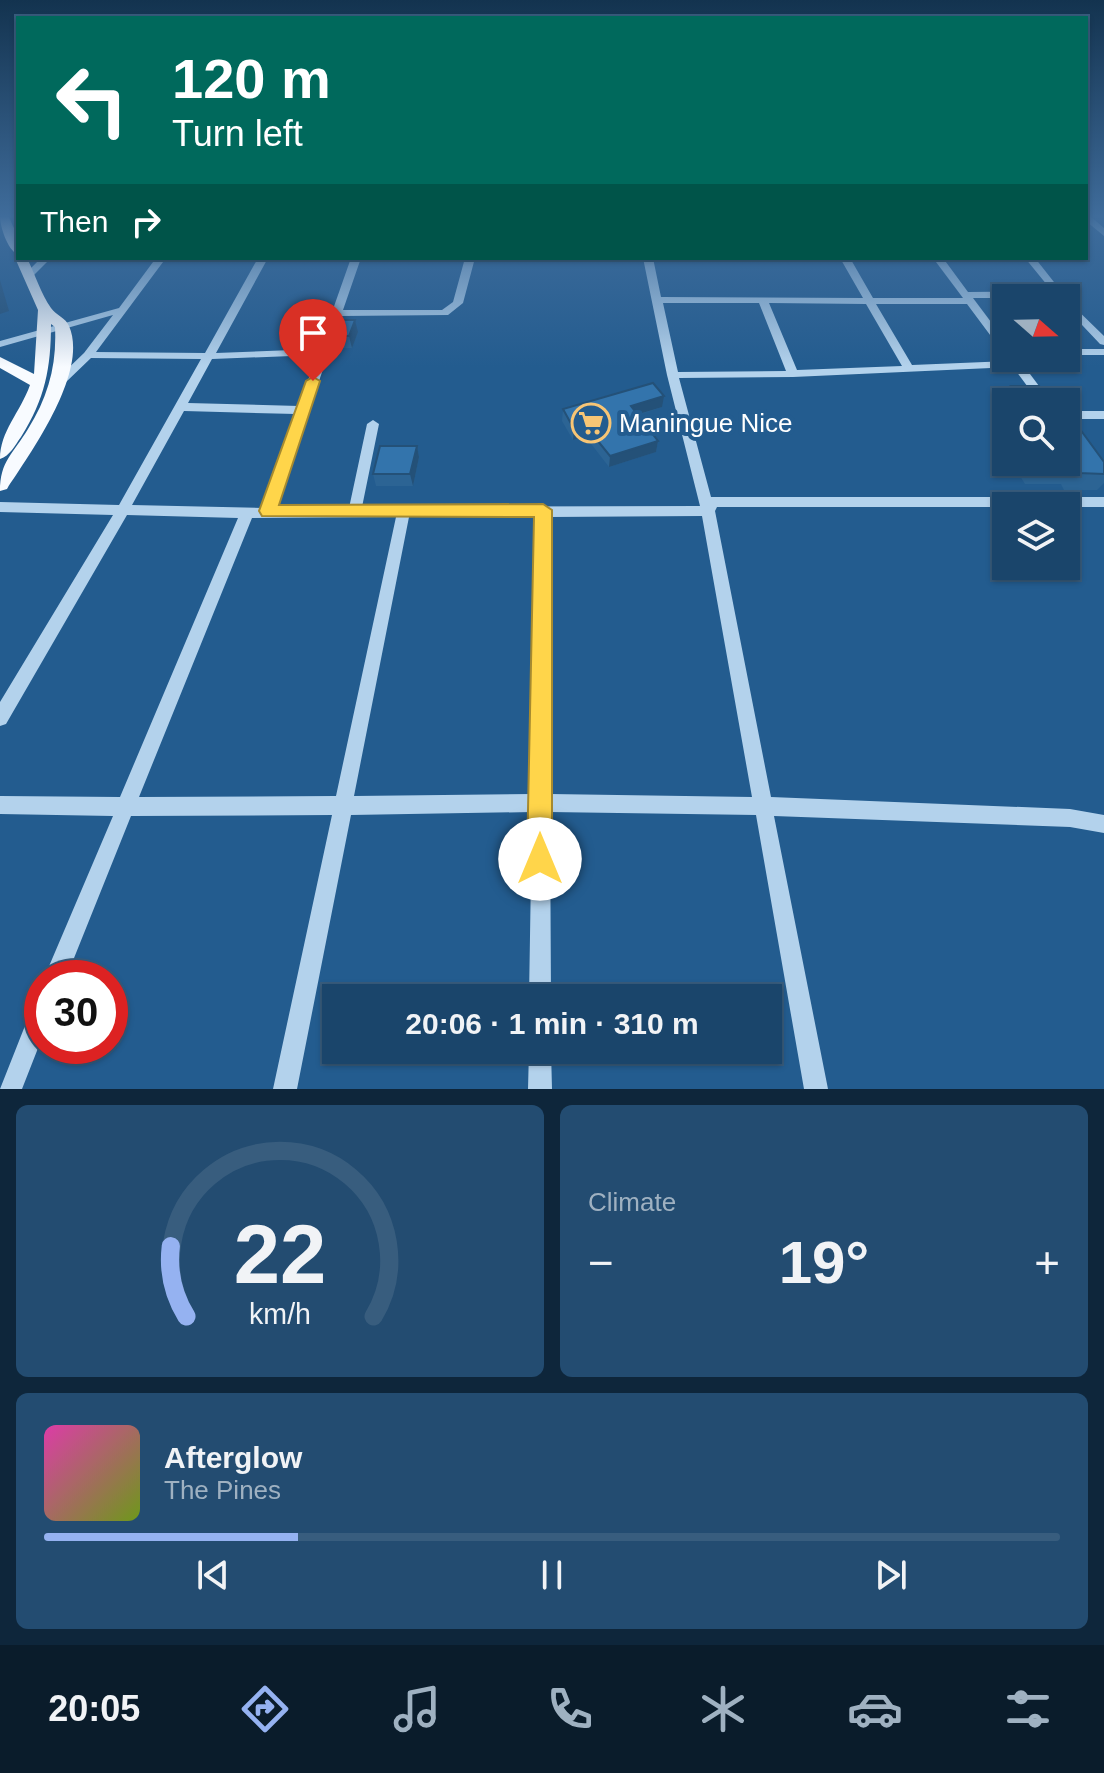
<!DOCTYPE html>
<meta charset="utf-8">
<style>
:root{--surface:#1a456b;--page:#234c71;--text:#f1f3f6;--muted:#9fb1c1;--line:#385d7e;--accent:#95b2f1}
body{margin:0;font-family:Arial,sans-serif;background:var(--page);color:var(--text);height:100vh;display:flex;flex-direction:column;font-size:30px;white-space:nowrap}
*{box-sizing:border-box;margin:0}
p{font-size:26px;color:var(--muted)}
.icon{flex:none;width:44px;height:44px;fill:none;stroke:currentColor;stroke-width:2;stroke-linecap:round;stroke-linejoin:round}
.map{position:relative;height:1089px;overflow:hidden}
.drawer{display:flex;flex-direction:column;gap:16px;padding:16px;background:#0e263b;flex:1}
.drawer>*{flex:none}
.guide{position:absolute;left:16px;top:16px;width:1072px;height:244px;border-radius:0px;box-shadow:0 2px 6px #0004,0 0 0 2px var(--line);background:#00695c;color:#fff;overflow:hidden}
.needle{width:52px;rotate:110deg}
.tools{position:absolute;left:992px;top:284px;display:grid;gap:16px}
.tools a{display:grid;place-items:center;width:88px;height:88px;border-radius:0px;background:var(--surface);box-shadow:0 2px 6px #0004,0 0 0 2px var(--line);font-size:40px}
.speed{position:absolute;left:24px;top:960px;display:flex;gap:16px;font-size:40px;font-weight:700;text-align:center}
.speed>*{display:grid;place-content:center;width:104px;height:104px;border-radius:50%;background:var(--surface);box-shadow:0 2px 6px #0004,0 0 0 2px var(--line);line-height:1}
.speed .limit{border:12px solid #d22;background:#fff;color:#111}
.pin{position:absolute;display:grid;place-items:center;width:68px;height:68px;color:#fff;margin:-82px -34px;border-radius:50% 50% 50% 0;rotate:-45deg;box-shadow:0 0 8px #0007}
.pin .icon{rotate:45deg}
.me{position:absolute;width:88px;margin:-44px;rotate:0deg;stroke-linejoin:round;filter:drop-shadow(0 0 6px #0008)}
.turn{display:flex;align-items:center;gap:28px;height:168px;padding:0 24px;font-size:36px}
.turn .icon{width:104px;height:104px;stroke-width:2.5}
.turn b{display:block;font-size:56px;line-height:68px}
.then{display:flex;align-items:center;height:76px;padding:0 24px;background:#0003;gap:16px;font-size:30px}
.big{font-size:60px;font-weight:700;line-height:1.1}
.drawer .card{flex:1;display:flex;flex-direction:column;justify-content:center;gap:12px;min-width:0;padding:0 28px;border-radius:12px;background:var(--page)}
.drawer .dial{align-items:center;gap:0}
.dial svg{height:208px;overflow:visible;fill:none;stroke:var(--line);stroke-width:7;stroke-linecap:round;text-anchor:middle}
.dial text{fill:var(--text);stroke:none}
.song{display:flex;align-items:center;gap:24px}
.cover{width:96px;height:96px;border-radius:12px;background:linear-gradient(135deg,hsl(320 70% 55%),hsl(80 70% 35%))}
.played{height:8px;border-radius:4px;background:linear-gradient(90deg,var(--accent) 25%,var(--line) 25%)}
.keys{display:flex;justify-content:space-around;direction:ltr}
.heat{display:flex;justify-content:space-between;align-items:center;font-size:44px;direction:ltr}
.drawer .tiles{flex:1;display:grid;gap:16px;grid-template-columns:1fr 1fr}
.card:last-child{grid-column:span 2}
.trip{position:absolute;left:322px;top:984px;width:460px;height:80px;border-radius:0px;background:var(--surface);box-shadow:0 2px 6px #0004,0 0 0 2px var(--line);font-weight:700;line-height:80px;text-align:center}
.dock{display:flex;height:128px;justify-content:space-around;align-items:center;background:#0a1c2b;color:var(--muted)}
.dock .icon{width:56px;height:56px}
.dock .selected{color:var(--accent)}
.dock b{font-size:36px;color:var(--text)}
.map>svg:first-child{display:block}
</style>
<div class="map">
<svg width="1104" height="1089" viewBox="0 0 1104 1089">
<rect width="100%" height="100%" fill="#235c8f"/>
<g fill="none" stroke-linecap="round" stroke-linejoin="round">
<path fill="#b3d2ec" fill-rule="evenodd" d="M 1086,215 L 1089,215 L 1104,228 L 1104,236 L 1086,221 Z
M 41,258 L 51,258 L 32,277 L 26,277 L 26,273 Z
M 156,258 L 166,258 L 96,352 L 205,353 L 258,258 L 268,258 L 216,353 L 319,349 L 351,258 L 361,258 L 343,310 L 442,310 L 453,302 L 465,258 L 475,258 L 463,303 L 448,315 L 341,316 L 276,508 L 349,508 L 367,424 L 373,420 L 379,424 L 362,507 L 700,506 L 667,375 L 643,258 L 653,258 L 661,297 L 863,298 L 840,258 L 850,258 L 873,298 L 963,298 L 933,258 L 943,258 L 968,292 L 1052,291 L 1025,258 L 1035,258 L 1065,296 L 1067,298 L 1066,299 L 1104,336 L 1104,345 L 1100,344 L 1066,308 L 1066,298 L 973,298 L 1006,342 L 1006,352 L 1002,351 L 967,304 L 876,304 L 912,365 L 1009,361 L 1007,358 L 1018,358 L 1051,402 L 1039,402 L 1013,367 L 793,377 L 679,378 L 711,497 L 1104,497 L 1104,507 L 717,507 L 715,511 L 771,797 L 1070,809 L 1104,815 L 1104,833 L 1070,827 L 774,816 L 828,1089 L 804,1089 L 756,815 L 550,812 L 551,998 L 529,998 L 532,812 L 351,815 L 297,1089 L 273,1089 L 332,815 L 131,816 L 66,978 L 44,978 L 113,816 L 0,814 L 0,796 L 120,797 L 238,518 L 127,515 L 6,724 L 0,726 L 0,702 L 113,515 L 0,512 L 0,502 L 119,505 L 201,359 L 91,358 L 65,383 L 61,384 L 55,381 L 57,379 L 84,353 L 113,315 L 0,347 L 0,341 L 119,308 ZM 663,303 L 759,303 L 786,371 L 678,372 ZM 769,303 L 866,304 L 902,366 L 797,370 ZM 317,355 L 299,406 L 188,403 L 212,359 ZM 184,411 L 296,414 L 262,508 L 132,505 ZM 702,516 L 752,797 L 550,794 L 550,517 ZM 396,517 L 336,796 L 139,797 L 252,518 ZM 409,517 L 536,517 L 532,794 L 354,796 Z
M 1066,349 L 1104,349 L 1104,355 L 1066,355 Z
M 1066,411 L 1104,411 L 1104,419 L 1066,419 Z
M 42,1000 L 42,1038 L 22,1089 L 0,1089 L 34,1003 Z
M 529,1050 L 551,1050 L 552,1089 L 528,1089 Z"/>
<path fill="#f8fbff" fill-rule="evenodd" d="M 0,215 L 8,215 L 18,237 L 18,255 C 7,249 0,227 0,215 Z
M 16,255 L 27,258 C 35,274 41,294 51,308 C 56,315 66,318 69,326 C 89,372 31,452 7,489 L 0,491 C 0,461 13,454 28,429 C 48,397 57,365 55,327 L 51,324 C 51,368 45,399 21,437 C 15,445 10,456 0,459 C 0,431 20,413 30,385 L 0,368 L 0,357 L 34,374 L 38,310 L 15,258 Z"/>
</g>
<path fill="#2c6494" d="M 558,258 L 573,258 L 572,261 L 558,261 Z
M 1002,295 L 1006,298 L 1006,309 L 999,301 Z
M 1066,319 L 1073,327 L 1069,333 L 1066,332 Z
M 358,332 L 352,348 L 334,348 L 330,336 Z
M 1011,386 L 1022,402 L 1006,402 L 1006,412 L 1000,403 Z
M 662,407 L 638,415 L 658,441 L 656,452 L 609,467 L 585,436 L 573,440 L 562,421 L 563,409 Z
M 1005,418 L 1006,418 L 1006,454 L 993,434 Z
M 417,446 L 419,457 L 413,486 L 376,486 L 373,474 Z
M 1011,462 L 1104,462 L 1104,483 L 1097,490 L 1064,490 L 1061,484 L 1025,484 Z"/>
<path fill="#245178" d="M 0,280 L 9,311 L 0,314 Z
M 355,320 L 358,332 L 352,348 L 349,336 Z
M 664,396 L 662,407 L 629,417 L 631,406 Z
M 585,425 L 585,436 L 573,440 L 574,429 Z
M 658,441 L 656,452 L 609,467 L 610,456 Z
M 417,446 L 419,457 L 413,486 L 410,474 Z"/>
<path fill="#3374ac" stroke="#245178" stroke-width="2" d="M 1002,295 L 1047,295 L 1049,298 L 1006,298 L 1006,300 Z
M 1066,319 L 1073,327 L 1066,326 Z
M 336,320 L 355,320 L 349,336 L 330,336 Z
M 653,383 L 664,396 L 631,406 L 658,441 L 610,456 L 585,425 L 574,429 L 563,409 Z
M 1011,386 L 1039,386 L 1044,392 L 1053,392 L 1060,402 L 1022,402 Z
M 1066,410 L 1104,462 L 1104,474 L 1079,473 L 1075,467 L 1038,468 L 1035,462 L 1066,462 Z
M 380,446 L 417,446 L 410,474 L 373,474 Z"/>
<linearGradient id="sky" x2="0" y2="1"><stop stop-color="#13334f"/><stop offset="0.59" stop-color="#3f6c9b"/><stop offset="1" stop-color="#3f6c9b" stop-opacity="0"/></linearGradient>
<rect width="1104" height="367" fill="url(#sky)"/>
<path fill="#ffd54a" stroke="#a68a30" stroke-width="2" d="M 313,377 L 320,381 L 279,505 L 543,504 L 552,510 L 552,859 L 549,868 L 540,871 L 531,868 L 527,859 L 534,517 L 262,516 L 259,511 L 306,381 Z"/>
<defs>
<g id="supermarket-ring" transform="scale(2)"><circle r="9.5" fill="#235c8f" stroke="#f7c575" stroke-width="1.5"/><path d="M-6-5.5h2.5l.6 2H6L4.5 2H-2.5L-4.4-4H-6ZM-1.5 3.2a1.3 1.3 0 1 0 .1 0ZM3 3.2a1.3 1.3 0 1 0 .1 0Z" fill="#f7c575"/></g>
</defs>
<g fill-rule="evenodd">
<use href="#supermarket-ring" x="591" y="423"/>
</g>
<g text-anchor="middle" dominant-baseline="central" stroke-width="8" stroke-linejoin="round" paint-order="stroke">
<g font-size="26" fill="#fff" stroke="#235c8f" text-anchor="start">
<text x="619" y="423">Maningue Nice</text>
</g>
</g>
</svg>
<div class="tools">
<a><svg class="needle" viewBox="-14 -14 28 28"><path d="M0-13l5 13h-10z" fill="#e53935"/><path d="M0 13l5-13h-10z" fill="#9fb1c1"/></svg></a>
<a><svg class="icon" aria-label="search" viewBox="0 0 24 24"><circle cx="10" cy="10" r="6"/><path d="M15 15l6 6"/></svg></a>
<a><svg class="icon" aria-label="layers" viewBox="0 0 24 24"><path d="M12 4l9 5-9 5-9-5zM3 14l9 5 9-5"/></svg></a>
</div>
<div class="speed"><div class="limit">30</div></div>
<div class="pin" style="left:313px;top:381px;background:#d93025"><svg class="icon" aria-label="arrive" viewBox="0 0 24 24"><path d="M6 21V4h12l-3 4 3 4H6"/></svg></div>
<svg class="me" style="left:540px;top:859px" viewBox="-20 -20 40 40"><circle r="19" fill="#fff"/><path d="M0-13L10 11 0 6-10 11z" fill="#ffd54a"/></svg>
<div class="trip">20:06 · 1 min · 310 m</div>
<div class="guide">
<div class="turn"><svg class="icon" aria-label="left" viewBox="0 0 24 24"><path d="M17 20v-9H6M10 6l-5 5 5 5"/></svg><div><b>120 m</b>Turn left</div></div>
<div class="then">Then<svg class="icon" aria-label="right" viewBox="0 0 24 24"><path d="M7 20v-9h11M14 6l5 5-5 5"/></svg></div>
</div>
</div>
<section class="drawer">
<div class="tiles">
<div class="card dial"><svg viewBox="0 0 100 80">
<path d="M14 69A42 42 0 1 1 86 69"/>
<path d="M14 69A42 42 0 0 1 8 42" stroke="#95b2f1"/>
<text x="50" y="56" font-size="32" font-weight="700">22</text>
<text x="50" y="72" font-size="11">km/h</text>
</svg></div>
<div class="card"><p>Climate</p>
<div class="heat"><a>−</a><b class="big">19°</b><a>+</a></div>
</div>
<div class="card">
<div class="song"><i class="cover"></i><div><b>Afterglow</b><p>The Pines</p></div></div>
<div class="played"></div>
<div class="keys"><svg class="icon" aria-label="previous" viewBox="0 0 24 24"><path d="M18 5L8 12l10 7zM5 5v14"/></svg><svg class="icon" aria-label="pause" viewBox="0 0 24 24"><path d="M8 5v14M16 5v14"/></svg><svg class="icon" aria-label="next" viewBox="0 0 24 24"><path d="M6 5l10 7-10 7zM19 5v14"/></svg></div>
</div>
</div>
</section>
<nav class="dock">
<b>20:05</b>
<svg class="icon selected" aria-label="directions" viewBox="0 0 24 24"><path d="M12 3l9 9-9 9-9-9zM9 14v-3h6M13 9l2 2-2 2"/></svg>
<svg class="icon" aria-label="music" viewBox="0 0 24 24"><path d="M9 18V5l10-2v13"/><circle cx="6" cy="18" r="3"/><circle cx="16" cy="16" r="3"/></svg>
<svg class="icon" aria-label="phone" viewBox="0 0 24 24"><path d="M5 4h4l2 5-3 2q2 4 5 5l2-3 5 2v4C11 20 4 13 5 4z"/></svg>
<svg class="icon" aria-label="climate" viewBox="0 0 24 24"><path d="M12 3v18M4 7l16 10M4 17L20 7"/></svg>
<svg class="icon" aria-label="car" viewBox="0 0 24 24"><path d="M5 17H2v-5l4-1 3-4h7l3 4 3 1v5h-3M9 17h6M6 11h13"/><circle cx="7" cy="17" r="2"/><circle cx="17" cy="17" r="2"/></svg>
<svg class="icon" aria-label="filters" viewBox="0 0 24 24"><path d="M4 7h16M4 17h16"/><circle cx="9" cy="7" r="2"/><circle cx="15" cy="17" r="2"/></svg>
</nav>
